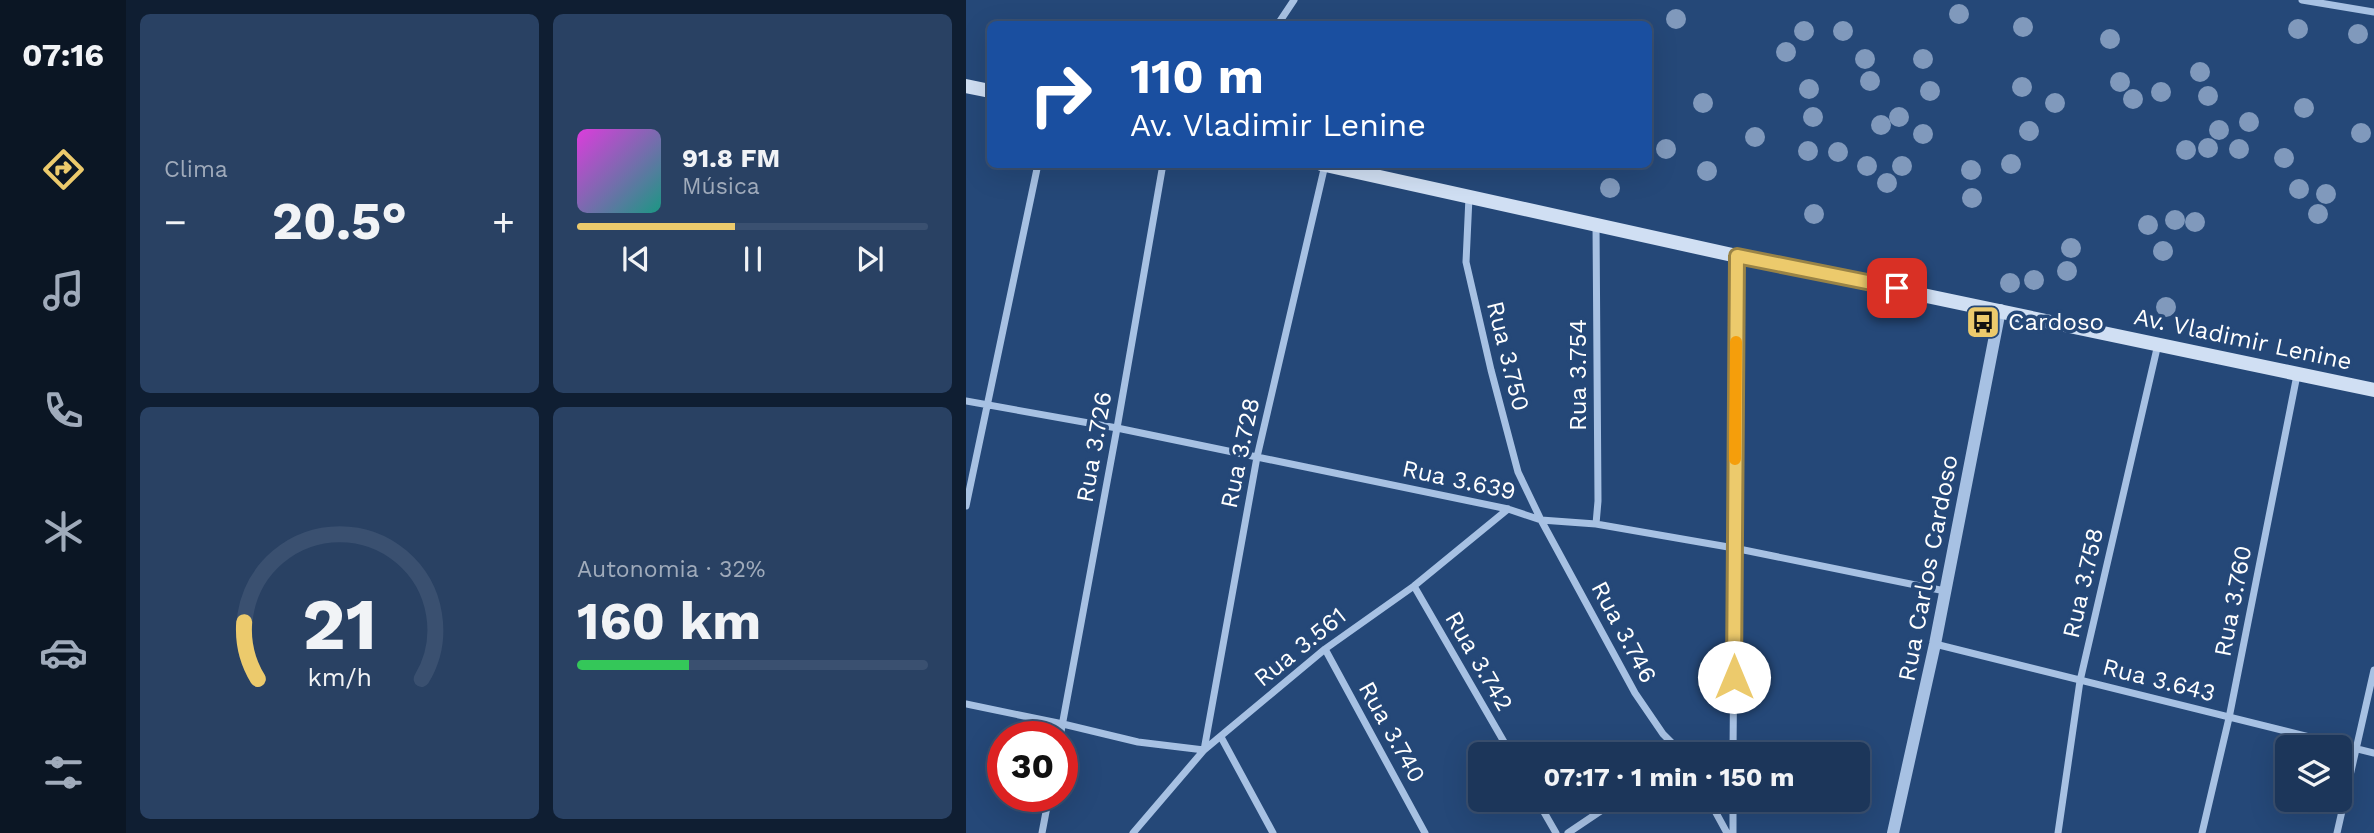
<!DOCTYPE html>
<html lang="pt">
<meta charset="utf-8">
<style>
:root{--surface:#1c365a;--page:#294163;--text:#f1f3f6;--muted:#a0abbb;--line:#3a5070;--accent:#ecca6c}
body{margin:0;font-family:"Work Sans",sans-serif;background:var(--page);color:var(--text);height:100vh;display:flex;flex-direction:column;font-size:26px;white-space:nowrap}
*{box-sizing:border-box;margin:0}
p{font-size:23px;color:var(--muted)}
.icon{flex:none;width:38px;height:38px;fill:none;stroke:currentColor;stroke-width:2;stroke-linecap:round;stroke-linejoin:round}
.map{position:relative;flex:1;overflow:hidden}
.drawer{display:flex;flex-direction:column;gap:14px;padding:14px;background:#0f1e32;width:840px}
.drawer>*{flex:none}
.top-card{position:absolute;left:21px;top:21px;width:665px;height:147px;border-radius:10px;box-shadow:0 7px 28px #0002,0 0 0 2px var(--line);background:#1a4fa0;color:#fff;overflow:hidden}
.fabs{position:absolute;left:1309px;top:735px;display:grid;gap:14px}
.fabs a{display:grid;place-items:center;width:77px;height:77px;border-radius:10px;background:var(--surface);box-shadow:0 7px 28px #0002,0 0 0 2px var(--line);font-size:35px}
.speed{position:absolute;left:21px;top:721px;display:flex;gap:14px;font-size:35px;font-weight:700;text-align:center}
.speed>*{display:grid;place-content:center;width:91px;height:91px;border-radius:50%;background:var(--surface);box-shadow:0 7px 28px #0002,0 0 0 2px var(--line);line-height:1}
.speed .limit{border:10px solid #d22;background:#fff;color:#111}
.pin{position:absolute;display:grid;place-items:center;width:60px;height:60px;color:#fff;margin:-30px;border-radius:14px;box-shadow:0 4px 10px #0006}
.me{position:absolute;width:77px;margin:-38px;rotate:0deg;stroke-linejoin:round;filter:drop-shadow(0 0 5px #0008)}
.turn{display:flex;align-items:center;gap:24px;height:147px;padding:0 28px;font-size:32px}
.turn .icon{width:91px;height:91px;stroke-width:2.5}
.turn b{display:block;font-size:49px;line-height:60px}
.big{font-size:52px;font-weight:700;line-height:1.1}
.drawer .card{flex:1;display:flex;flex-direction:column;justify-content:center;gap:10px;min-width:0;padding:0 24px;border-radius:10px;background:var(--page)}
.drawer .dial{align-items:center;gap:0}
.dial svg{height:182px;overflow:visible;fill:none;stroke:var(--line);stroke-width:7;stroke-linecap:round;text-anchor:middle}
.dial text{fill:var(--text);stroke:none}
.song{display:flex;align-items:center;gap:21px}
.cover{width:84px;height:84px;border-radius:10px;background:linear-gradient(135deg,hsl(300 70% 55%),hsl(170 70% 35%))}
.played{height:7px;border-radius:4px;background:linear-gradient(90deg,var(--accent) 45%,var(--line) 45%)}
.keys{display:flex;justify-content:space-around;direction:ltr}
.heat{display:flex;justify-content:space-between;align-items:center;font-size:38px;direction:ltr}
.charge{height:10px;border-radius:5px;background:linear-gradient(90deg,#34c759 32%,var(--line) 0)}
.drawer .tiles{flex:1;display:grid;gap:14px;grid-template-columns:repeat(2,1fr)}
.trip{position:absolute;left:502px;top:742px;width:402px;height:70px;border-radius:10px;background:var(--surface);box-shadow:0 7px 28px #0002,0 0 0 2px var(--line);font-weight:700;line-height:70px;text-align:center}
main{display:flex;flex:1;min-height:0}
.menu{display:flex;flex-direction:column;width:126px;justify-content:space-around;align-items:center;background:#0b1624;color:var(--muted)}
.menu .icon{width:49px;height:49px}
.menu .selected{color:var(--accent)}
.menu b{font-size:32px;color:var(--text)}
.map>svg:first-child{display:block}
</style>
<main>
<nav class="menu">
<b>07:16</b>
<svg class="icon selected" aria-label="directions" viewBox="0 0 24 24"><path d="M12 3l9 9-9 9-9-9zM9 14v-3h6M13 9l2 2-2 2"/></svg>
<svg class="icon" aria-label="music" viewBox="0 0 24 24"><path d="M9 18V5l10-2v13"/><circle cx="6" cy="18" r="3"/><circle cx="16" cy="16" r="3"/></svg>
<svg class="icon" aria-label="phone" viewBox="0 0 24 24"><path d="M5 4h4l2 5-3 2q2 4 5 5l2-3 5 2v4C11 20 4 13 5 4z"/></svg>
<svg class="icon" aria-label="climate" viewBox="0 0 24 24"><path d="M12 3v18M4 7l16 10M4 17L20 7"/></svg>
<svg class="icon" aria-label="car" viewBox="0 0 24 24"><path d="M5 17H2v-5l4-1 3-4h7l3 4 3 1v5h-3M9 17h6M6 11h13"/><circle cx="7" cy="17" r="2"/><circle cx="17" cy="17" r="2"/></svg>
<svg class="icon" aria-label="filters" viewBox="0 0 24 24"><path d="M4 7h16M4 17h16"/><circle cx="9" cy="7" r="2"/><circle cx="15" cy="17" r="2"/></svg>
</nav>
<section class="drawer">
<div class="tiles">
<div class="card"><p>Clima</p>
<div class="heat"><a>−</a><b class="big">20.5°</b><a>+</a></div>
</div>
<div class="card">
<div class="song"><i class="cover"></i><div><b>91.8 FM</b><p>Música</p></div></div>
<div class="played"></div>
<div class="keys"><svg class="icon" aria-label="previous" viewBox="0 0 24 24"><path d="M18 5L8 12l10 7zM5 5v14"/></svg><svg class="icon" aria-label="pause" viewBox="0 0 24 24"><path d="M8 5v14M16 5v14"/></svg><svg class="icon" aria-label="next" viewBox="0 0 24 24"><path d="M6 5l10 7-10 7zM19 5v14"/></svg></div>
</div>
<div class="card dial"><svg viewBox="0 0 100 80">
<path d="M14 69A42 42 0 1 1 86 69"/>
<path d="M14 69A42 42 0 0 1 8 44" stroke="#ecca6c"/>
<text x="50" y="56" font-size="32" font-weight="700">21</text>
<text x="50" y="72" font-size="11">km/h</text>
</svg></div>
<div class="card"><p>Autonomia · 32%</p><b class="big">160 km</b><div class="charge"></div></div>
</div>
</section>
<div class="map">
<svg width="1408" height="833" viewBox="0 0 1408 833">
<rect width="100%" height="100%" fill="#254878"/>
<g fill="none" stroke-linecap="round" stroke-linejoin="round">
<path stroke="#a7c1e3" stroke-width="7" d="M 1336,0 L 1408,12
M 312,24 L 328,0
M 503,197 L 500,262 L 525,370 L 552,472 L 575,520 L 669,693 L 697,734 L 717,754
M 0,401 L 151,428 L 542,509 L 575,520 L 630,524 L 768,548 L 979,591
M 0,506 L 72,164
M 630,524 L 632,501 L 630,224
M 448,586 L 545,754
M 969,644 L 1408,753
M 359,649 L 459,833
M 0,704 L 97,724 L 172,742 L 238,750 L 291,457 L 359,165
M 94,737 L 151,428 L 197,164
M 255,737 L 307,833
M 767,754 L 771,257
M 571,800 L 590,833
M 743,800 L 761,833
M 76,833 L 83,796
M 167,833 L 238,750 L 359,649 L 448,586 L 542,509
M 602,833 L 651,800
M 767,833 L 767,800
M 1092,833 L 1114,681 L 1192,344
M 1236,833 L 1263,718 L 1331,375
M 1371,833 L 1408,670"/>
<path stroke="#a7c1e3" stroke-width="12" d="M 927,833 L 969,644 L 1034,310"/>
<path stroke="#d0dff3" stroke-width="14" d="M 0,86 L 24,91
M 355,164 L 771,256 L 1408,390"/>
</g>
<g fill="#8099bc">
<circle cx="993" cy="14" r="10"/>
<circle cx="710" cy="19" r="10"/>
<circle cx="1057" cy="27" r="10"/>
<circle cx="1332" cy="29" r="10"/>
<circle cx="838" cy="31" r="10"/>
<circle cx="877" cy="31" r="10"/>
<circle cx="1392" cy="34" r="10"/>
<circle cx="1144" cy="39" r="10"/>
<circle cx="820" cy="52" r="10"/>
<circle cx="899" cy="59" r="10"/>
<circle cx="957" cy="59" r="10"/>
<circle cx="1234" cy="72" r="10"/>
<circle cx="904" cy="81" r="10"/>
<circle cx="1154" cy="82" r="10"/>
<circle cx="1056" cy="87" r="10"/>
<circle cx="843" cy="89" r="10"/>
<circle cx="964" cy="91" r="10"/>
<circle cx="1195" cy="92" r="10"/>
<circle cx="1242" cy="96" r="10"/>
<circle cx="1167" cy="99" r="10"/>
<circle cx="737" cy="103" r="10"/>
<circle cx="1089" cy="103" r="10"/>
<circle cx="1338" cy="108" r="10"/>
<circle cx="847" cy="117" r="10"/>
<circle cx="933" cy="117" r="10"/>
<circle cx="1283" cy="122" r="10"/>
<circle cx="915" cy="125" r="10"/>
<circle cx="1253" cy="130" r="10"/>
<circle cx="1063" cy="131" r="10"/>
<circle cx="1395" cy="133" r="10"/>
<circle cx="957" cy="134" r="10"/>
<circle cx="789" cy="137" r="10"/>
<circle cx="1242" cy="148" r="10"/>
<circle cx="700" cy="149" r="10"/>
<circle cx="1273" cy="149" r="10"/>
<circle cx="1220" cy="150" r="10"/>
<circle cx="842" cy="151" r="10"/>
<circle cx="872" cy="152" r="10"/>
<circle cx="1318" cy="158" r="10"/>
<circle cx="1045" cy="164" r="10"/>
<circle cx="901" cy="166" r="10"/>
<circle cx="936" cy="166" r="10"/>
<circle cx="1005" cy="170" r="10"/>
<circle cx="741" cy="171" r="10"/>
<circle cx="921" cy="183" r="10"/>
<circle cx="644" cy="188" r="10"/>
<circle cx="1333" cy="189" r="10"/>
<circle cx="1360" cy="194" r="10"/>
<circle cx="1006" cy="198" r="10"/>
<circle cx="848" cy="214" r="10"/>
<circle cx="1352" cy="214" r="10"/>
<circle cx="1209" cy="220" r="10"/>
<circle cx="1229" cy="222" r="10"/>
<circle cx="1182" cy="225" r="10"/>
<circle cx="1105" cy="248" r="10"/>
<circle cx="1197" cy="251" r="10"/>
<circle cx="1101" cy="271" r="10"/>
<circle cx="1068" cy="280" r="10"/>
<circle cx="1044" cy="283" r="10"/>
<circle cx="1200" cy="307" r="10"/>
</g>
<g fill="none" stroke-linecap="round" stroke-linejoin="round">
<g stroke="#998346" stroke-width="18">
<path id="route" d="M 768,677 L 771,256 L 931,288"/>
</g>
<use href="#route" stroke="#ecca6c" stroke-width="12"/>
<path stroke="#f59e0b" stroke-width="12" d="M 769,459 L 770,342"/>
</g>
<defs>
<g id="bus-square" transform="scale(1.75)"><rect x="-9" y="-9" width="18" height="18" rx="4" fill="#ecca6c" stroke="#254878"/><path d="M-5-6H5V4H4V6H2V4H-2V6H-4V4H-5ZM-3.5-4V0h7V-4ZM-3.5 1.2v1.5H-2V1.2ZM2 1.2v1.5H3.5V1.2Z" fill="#111"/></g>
</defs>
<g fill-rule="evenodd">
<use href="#bus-square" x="1017" y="322"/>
</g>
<g text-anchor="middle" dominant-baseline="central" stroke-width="7" stroke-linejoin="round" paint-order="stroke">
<g font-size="24" fill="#fff" stroke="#254878" text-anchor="start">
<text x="1042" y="322">Cardoso</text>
</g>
<g font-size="24" fill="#fff" stroke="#254878">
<text transform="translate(1277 339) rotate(12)">Av. Vladimir Lenine</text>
<text transform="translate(542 356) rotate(76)">Rua 3.750</text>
<text transform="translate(612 375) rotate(-90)">Rua 3.754</text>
<text transform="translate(128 447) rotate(-80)">Rua 3.726</text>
<text transform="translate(274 453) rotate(-78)">Rua 3.728</text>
<text transform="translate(493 480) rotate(12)">Rua 3.639</text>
<text transform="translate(962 568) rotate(-79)">Rua Carlos Cardoso</text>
<text transform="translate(1117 583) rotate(-77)">Rua 3.758</text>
<text transform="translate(1267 601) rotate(-79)">Rua 3.760</text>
<text transform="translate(658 632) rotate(62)">Rua 3.746</text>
<text transform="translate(334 647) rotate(-39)">Rua 3.561</text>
<text transform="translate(513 661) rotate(60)">Rua 3.742</text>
<text transform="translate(1193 680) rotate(14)">Rua 3.643</text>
<text transform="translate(426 732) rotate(61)">Rua 3.740</text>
</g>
</g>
</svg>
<div class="fabs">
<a><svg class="icon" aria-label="layers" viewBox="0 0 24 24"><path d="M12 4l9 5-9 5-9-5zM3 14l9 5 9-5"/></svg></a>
</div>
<div class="speed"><div class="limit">30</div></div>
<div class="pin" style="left:931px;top:288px;background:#d93025"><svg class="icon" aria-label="arrive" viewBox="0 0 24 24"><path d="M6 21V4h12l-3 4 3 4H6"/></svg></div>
<svg class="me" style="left:768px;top:677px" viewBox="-20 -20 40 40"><circle r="19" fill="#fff"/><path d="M0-13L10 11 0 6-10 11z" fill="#ecca6c"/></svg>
<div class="trip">07:17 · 1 min · 150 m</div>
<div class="top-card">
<div class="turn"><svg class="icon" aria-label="right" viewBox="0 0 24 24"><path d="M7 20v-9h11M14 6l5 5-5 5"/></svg><div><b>110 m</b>Av. Vladimir Lenine</div></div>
</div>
</div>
</main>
